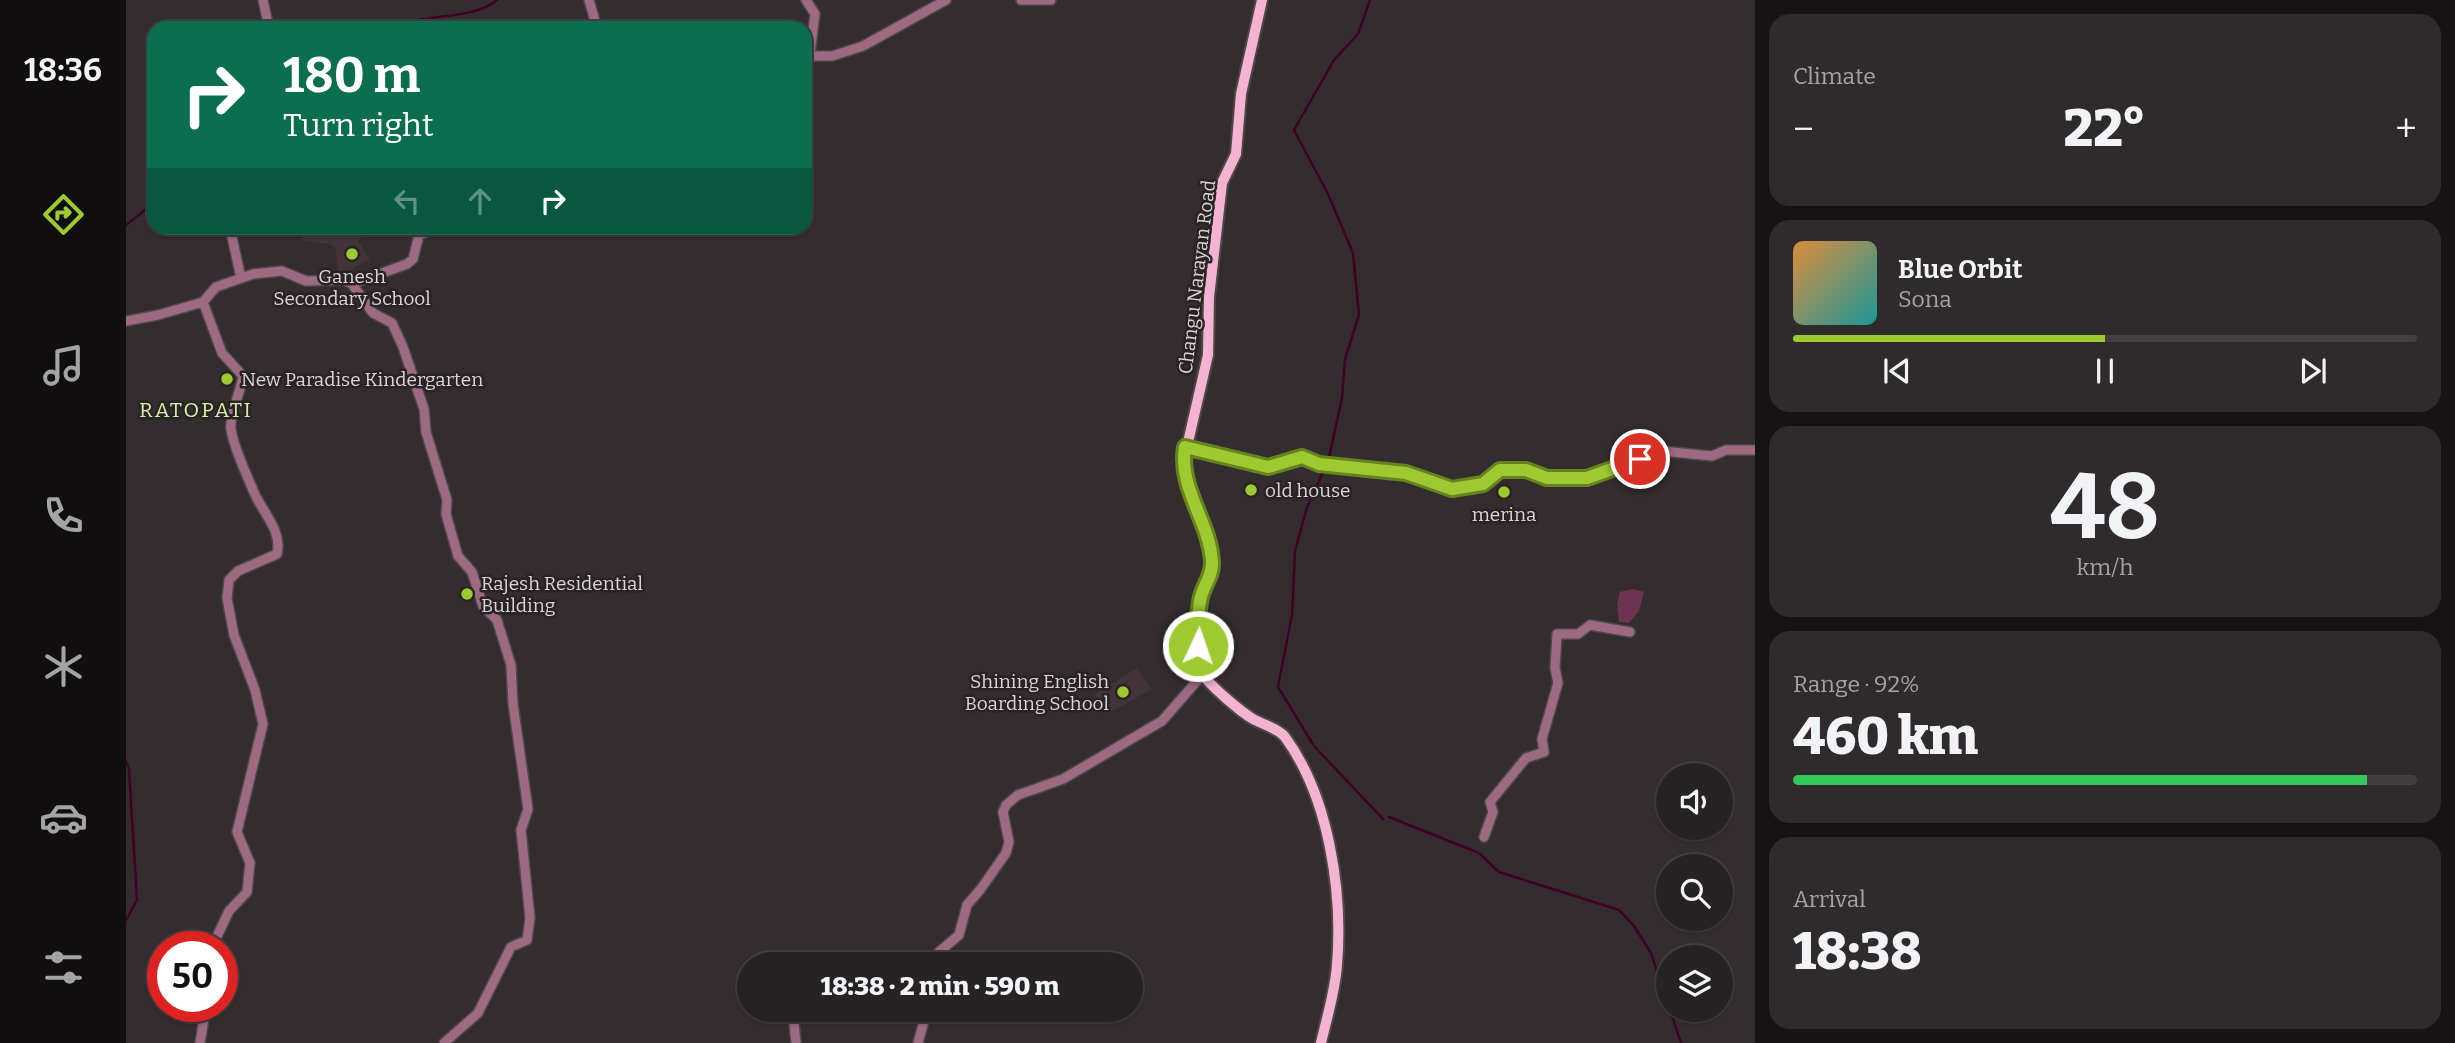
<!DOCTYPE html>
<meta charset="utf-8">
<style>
:root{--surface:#272224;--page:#2f2a2c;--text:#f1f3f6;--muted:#a4a4a6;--line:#433f41;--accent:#9dca30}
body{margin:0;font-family:Bitter,serif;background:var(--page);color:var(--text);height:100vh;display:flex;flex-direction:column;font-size:26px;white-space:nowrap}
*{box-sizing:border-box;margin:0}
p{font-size:23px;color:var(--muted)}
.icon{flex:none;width:38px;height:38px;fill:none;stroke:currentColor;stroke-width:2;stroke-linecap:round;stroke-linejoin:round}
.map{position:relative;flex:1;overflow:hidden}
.sheet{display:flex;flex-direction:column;gap:14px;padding:14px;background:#151314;width:700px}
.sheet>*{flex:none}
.banner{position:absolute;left:21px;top:21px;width:665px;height:214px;border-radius:21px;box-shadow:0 2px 5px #0004,0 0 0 2px var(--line);background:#0b6e4f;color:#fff;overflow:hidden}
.fabs{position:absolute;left:1530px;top:763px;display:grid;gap:14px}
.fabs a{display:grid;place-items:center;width:77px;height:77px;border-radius:50%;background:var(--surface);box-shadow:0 2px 5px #0004,0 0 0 2px var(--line);font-size:35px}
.speed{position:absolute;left:21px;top:931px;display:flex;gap:14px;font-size:35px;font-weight:700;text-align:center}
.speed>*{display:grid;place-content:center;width:91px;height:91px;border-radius:50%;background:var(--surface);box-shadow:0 2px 5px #0004,0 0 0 2px var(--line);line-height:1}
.speed .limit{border:10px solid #d22;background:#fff;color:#111}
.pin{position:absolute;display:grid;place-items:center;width:60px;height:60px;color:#fff;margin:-30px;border:4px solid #fff;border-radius:50%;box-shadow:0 2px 7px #0007}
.me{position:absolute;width:77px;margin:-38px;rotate:3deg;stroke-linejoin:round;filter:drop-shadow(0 0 5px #0008)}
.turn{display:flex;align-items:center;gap:24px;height:147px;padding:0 21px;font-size:32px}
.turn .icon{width:91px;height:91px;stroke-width:2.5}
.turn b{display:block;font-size:49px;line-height:60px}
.lanes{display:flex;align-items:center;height:66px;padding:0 21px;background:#0003;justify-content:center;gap:35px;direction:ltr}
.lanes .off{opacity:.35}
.big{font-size:52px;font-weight:800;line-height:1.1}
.sheet .card{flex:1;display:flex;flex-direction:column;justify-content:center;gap:10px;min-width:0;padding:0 24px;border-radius:21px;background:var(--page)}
.sheet .dial{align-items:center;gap:0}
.dial b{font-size:91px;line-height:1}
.song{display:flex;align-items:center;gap:21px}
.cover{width:84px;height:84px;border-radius:10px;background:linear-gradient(135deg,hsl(30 70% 55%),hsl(180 70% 35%))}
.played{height:7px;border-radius:4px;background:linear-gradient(90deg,var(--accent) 50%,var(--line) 50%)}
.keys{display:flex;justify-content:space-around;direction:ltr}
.heat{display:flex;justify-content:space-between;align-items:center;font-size:38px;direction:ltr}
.charge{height:10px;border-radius:5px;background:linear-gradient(90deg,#34c759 92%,var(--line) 0)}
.trip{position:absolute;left:611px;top:952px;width:406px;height:70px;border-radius:35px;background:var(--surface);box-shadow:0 2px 5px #0004,0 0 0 2px var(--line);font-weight:800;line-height:70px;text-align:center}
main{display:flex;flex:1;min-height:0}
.tabs{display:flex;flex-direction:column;width:126px;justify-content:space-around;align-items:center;background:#100e0e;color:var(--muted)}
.tabs .icon{width:49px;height:49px}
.tabs .current{color:var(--accent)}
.tabs b{font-size:32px;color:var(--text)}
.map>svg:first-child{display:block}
</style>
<main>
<nav class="tabs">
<b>18:36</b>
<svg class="icon current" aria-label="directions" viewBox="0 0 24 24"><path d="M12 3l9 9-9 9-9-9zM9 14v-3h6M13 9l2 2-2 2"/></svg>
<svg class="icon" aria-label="music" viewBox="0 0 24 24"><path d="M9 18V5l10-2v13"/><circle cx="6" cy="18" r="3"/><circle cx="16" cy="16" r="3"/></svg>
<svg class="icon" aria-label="phone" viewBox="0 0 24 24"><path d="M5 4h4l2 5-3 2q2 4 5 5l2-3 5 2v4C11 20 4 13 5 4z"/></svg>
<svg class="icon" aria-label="climate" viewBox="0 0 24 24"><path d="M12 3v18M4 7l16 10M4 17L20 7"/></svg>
<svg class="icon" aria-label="car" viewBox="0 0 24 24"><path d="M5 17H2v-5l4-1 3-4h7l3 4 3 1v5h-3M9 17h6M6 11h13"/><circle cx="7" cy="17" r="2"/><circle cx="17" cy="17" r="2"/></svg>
<svg class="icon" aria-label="filters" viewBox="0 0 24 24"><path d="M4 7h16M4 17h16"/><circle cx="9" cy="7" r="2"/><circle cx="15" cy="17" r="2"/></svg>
</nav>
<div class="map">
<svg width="1629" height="1043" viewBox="0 0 1629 1043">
<rect width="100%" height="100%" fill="#342d30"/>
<path fill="#42343a" d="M 182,228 L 240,228 L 241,234 L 232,241 L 244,259 L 212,277 L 210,250 L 205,244 L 175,240 Z
M 1011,668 L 1026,689 L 981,714 L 968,695 Z"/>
<path fill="#6d3350" d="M 1507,589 L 1518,592 L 1513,611 L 1503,623 L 1493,622 L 1491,604 L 1494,592 Z"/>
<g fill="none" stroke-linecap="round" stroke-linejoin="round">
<path stroke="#410027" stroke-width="2.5" d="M 267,28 C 299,12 346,21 371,0
M 0,225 L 28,203
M 1202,462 L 1216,398 L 1219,359 L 1233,315 L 1227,253 L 1202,194 L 1168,130 L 1208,60 L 1232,34 L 1244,0
M 1199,468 L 1181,507 L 1169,551 L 1166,615 L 1152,687 L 1188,746 L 1257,819
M 0,761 L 3,769 L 11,900 L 0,920
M 1263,817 L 1353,853 L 1373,872 L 1493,910 L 1508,926 L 1525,953 L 1542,1004
M 1544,1010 L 1555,1043"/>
<g stroke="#4f484b" stroke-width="12">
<path id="minor" d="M 137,0 L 143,28
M 463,0 L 471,28
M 680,0 L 689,14 L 684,54
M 895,0 L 925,0
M 679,56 L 706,56 L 737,46 L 820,0
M 104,228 L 115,278
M 226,284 L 247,313 L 266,323 L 277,347 L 298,409 L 300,432 L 321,500 L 320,514 L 332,556 L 346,572 L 357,606 L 371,620 L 385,665 L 387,704 L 402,809 L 395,830 L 404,918 L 401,940 L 385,947 L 352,1013 L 318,1043
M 77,302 L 96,353 L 117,376 C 115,390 103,418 105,429 C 107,446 120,473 127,490 C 135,511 157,530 151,554 L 112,571 L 103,580 L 101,598 L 108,635 L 129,690 L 137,724 L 111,832 L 124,863 L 121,892 L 103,911 L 86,947
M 0,321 L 32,315 L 77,302 L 90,287 L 127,274 L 156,271 L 180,281 L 218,280 L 226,284 L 281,264 L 287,259 L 293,235 L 310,228
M 1060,447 L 1142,468 L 1176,457 L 1193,464 L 1280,473 L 1326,489 L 1357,484 L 1374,470 L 1400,470 L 1421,478 L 1461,478 L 1536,451 L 1586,456 L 1600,450 L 1629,450
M 1358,837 L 1367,812 L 1364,802 L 1400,758 L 1418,752 L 1416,739 L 1432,683 L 1429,668 L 1431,634 L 1452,634 L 1464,625 L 1504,632
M 811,964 L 813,952 L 833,935 L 841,905 L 854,890 L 880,853 L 883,842 L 877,812 L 880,805 L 892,795 L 937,779 L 1036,721 L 1077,674
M 667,1013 L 670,1043
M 74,1043 L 80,1006
M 792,1043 L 801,1010"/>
</g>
<g stroke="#4f484b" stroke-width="14">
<path id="major" d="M 1136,0 L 1115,94 L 1110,154 L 1096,183 L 1083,297 L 1082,355 L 1057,464 C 1060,499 1086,528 1086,565 C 1086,577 1079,584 1075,595 C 1070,609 1069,661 1076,673 C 1083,685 1115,712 1127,719 C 1136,724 1153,729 1159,737 C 1203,797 1217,892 1211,965 C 1209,992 1201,1017 1195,1043"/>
</g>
<use href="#minor" stroke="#9e6a82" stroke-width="9"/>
<use href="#major" stroke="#f4b3d1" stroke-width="10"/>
</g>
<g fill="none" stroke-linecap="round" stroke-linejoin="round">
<g stroke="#66831f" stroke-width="18">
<path id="route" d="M 1072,646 C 1072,631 1071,612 1075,597 C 1078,584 1087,576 1086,561 C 1083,520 1052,488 1059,447 L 1142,467 L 1176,457 L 1193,464 L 1280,473 L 1326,489 L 1357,484 L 1374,470 L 1400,470 L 1421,478 L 1461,478 L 1514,459"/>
</g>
<use href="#route" stroke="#9dca30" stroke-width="12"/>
</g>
<g fill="#9dca30" stroke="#2a2326" stroke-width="2.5">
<circle cx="226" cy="254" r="7"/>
<circle cx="101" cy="379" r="7"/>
<circle cx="1125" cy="490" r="7"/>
<circle cx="1378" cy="492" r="7"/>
<circle cx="341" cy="594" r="7"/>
<circle cx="997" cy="692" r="7"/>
</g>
<g text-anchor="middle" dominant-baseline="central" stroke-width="5" stroke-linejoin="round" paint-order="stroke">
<g font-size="19" fill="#dad5d7" stroke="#2a2326" text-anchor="start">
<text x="226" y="276" text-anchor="middle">Ganesh<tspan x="226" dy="22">Secondary School</tspan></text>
<text x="115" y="379">New Paradise Kindergarten</text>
<text x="1139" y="490">old house</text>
<text x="1378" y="514" text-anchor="middle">merina</text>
<text x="355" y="583">Rajesh Residential<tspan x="355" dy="22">Building</tspan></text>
<text x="983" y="681" text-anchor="end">Shining English<tspan x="983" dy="22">Boarding School</tspan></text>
</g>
<g font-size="19" fill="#dad5d7" stroke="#2a2326">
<text transform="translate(1071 277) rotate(-83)">Changu Narayan Road</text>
</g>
<g font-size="21" letter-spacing="2" fill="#d4f0a6" stroke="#2a2326">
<text x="70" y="410">RATOPATI</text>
</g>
</g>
</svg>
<div class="fabs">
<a><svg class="icon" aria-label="sound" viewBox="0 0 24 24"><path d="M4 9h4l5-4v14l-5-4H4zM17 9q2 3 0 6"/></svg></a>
<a><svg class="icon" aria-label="search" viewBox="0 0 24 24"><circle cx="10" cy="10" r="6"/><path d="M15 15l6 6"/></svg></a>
<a><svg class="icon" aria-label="layers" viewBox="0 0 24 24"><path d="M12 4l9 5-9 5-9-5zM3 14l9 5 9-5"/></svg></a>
</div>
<div class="speed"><div class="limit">50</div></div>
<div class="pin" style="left:1514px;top:459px;background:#d93025"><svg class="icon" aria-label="arrive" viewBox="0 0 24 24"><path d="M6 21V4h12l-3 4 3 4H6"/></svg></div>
<svg class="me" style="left:1072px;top:646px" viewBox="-20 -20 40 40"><circle r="17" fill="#9dca30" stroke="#fff" stroke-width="3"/><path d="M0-11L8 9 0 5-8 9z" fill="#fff"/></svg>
<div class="trip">18:38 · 2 min · 590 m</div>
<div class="banner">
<div class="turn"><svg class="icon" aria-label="right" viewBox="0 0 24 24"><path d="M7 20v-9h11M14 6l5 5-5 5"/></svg><div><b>180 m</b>Turn right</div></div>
<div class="lanes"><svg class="icon off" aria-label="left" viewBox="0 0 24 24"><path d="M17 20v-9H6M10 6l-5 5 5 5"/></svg><svg class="icon off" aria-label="ahead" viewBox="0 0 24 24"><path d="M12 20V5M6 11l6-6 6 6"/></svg><svg class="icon" aria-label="right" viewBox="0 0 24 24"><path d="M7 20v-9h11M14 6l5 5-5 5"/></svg></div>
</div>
</div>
<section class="sheet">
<div class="card"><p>Climate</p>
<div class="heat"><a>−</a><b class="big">22°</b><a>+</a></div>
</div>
<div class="card">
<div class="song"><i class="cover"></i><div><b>Blue Orbit</b><p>Sona</p></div></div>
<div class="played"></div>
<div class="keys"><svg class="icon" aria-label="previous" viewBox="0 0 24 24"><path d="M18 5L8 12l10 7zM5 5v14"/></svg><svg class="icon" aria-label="pause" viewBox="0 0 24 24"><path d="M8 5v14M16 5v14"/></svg><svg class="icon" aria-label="next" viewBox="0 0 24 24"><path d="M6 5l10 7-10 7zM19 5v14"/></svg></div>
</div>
<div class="card dial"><b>48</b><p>km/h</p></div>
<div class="card"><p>Range · 92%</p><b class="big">460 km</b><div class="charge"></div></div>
<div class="card"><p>Arrival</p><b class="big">18:38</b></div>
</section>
</main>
